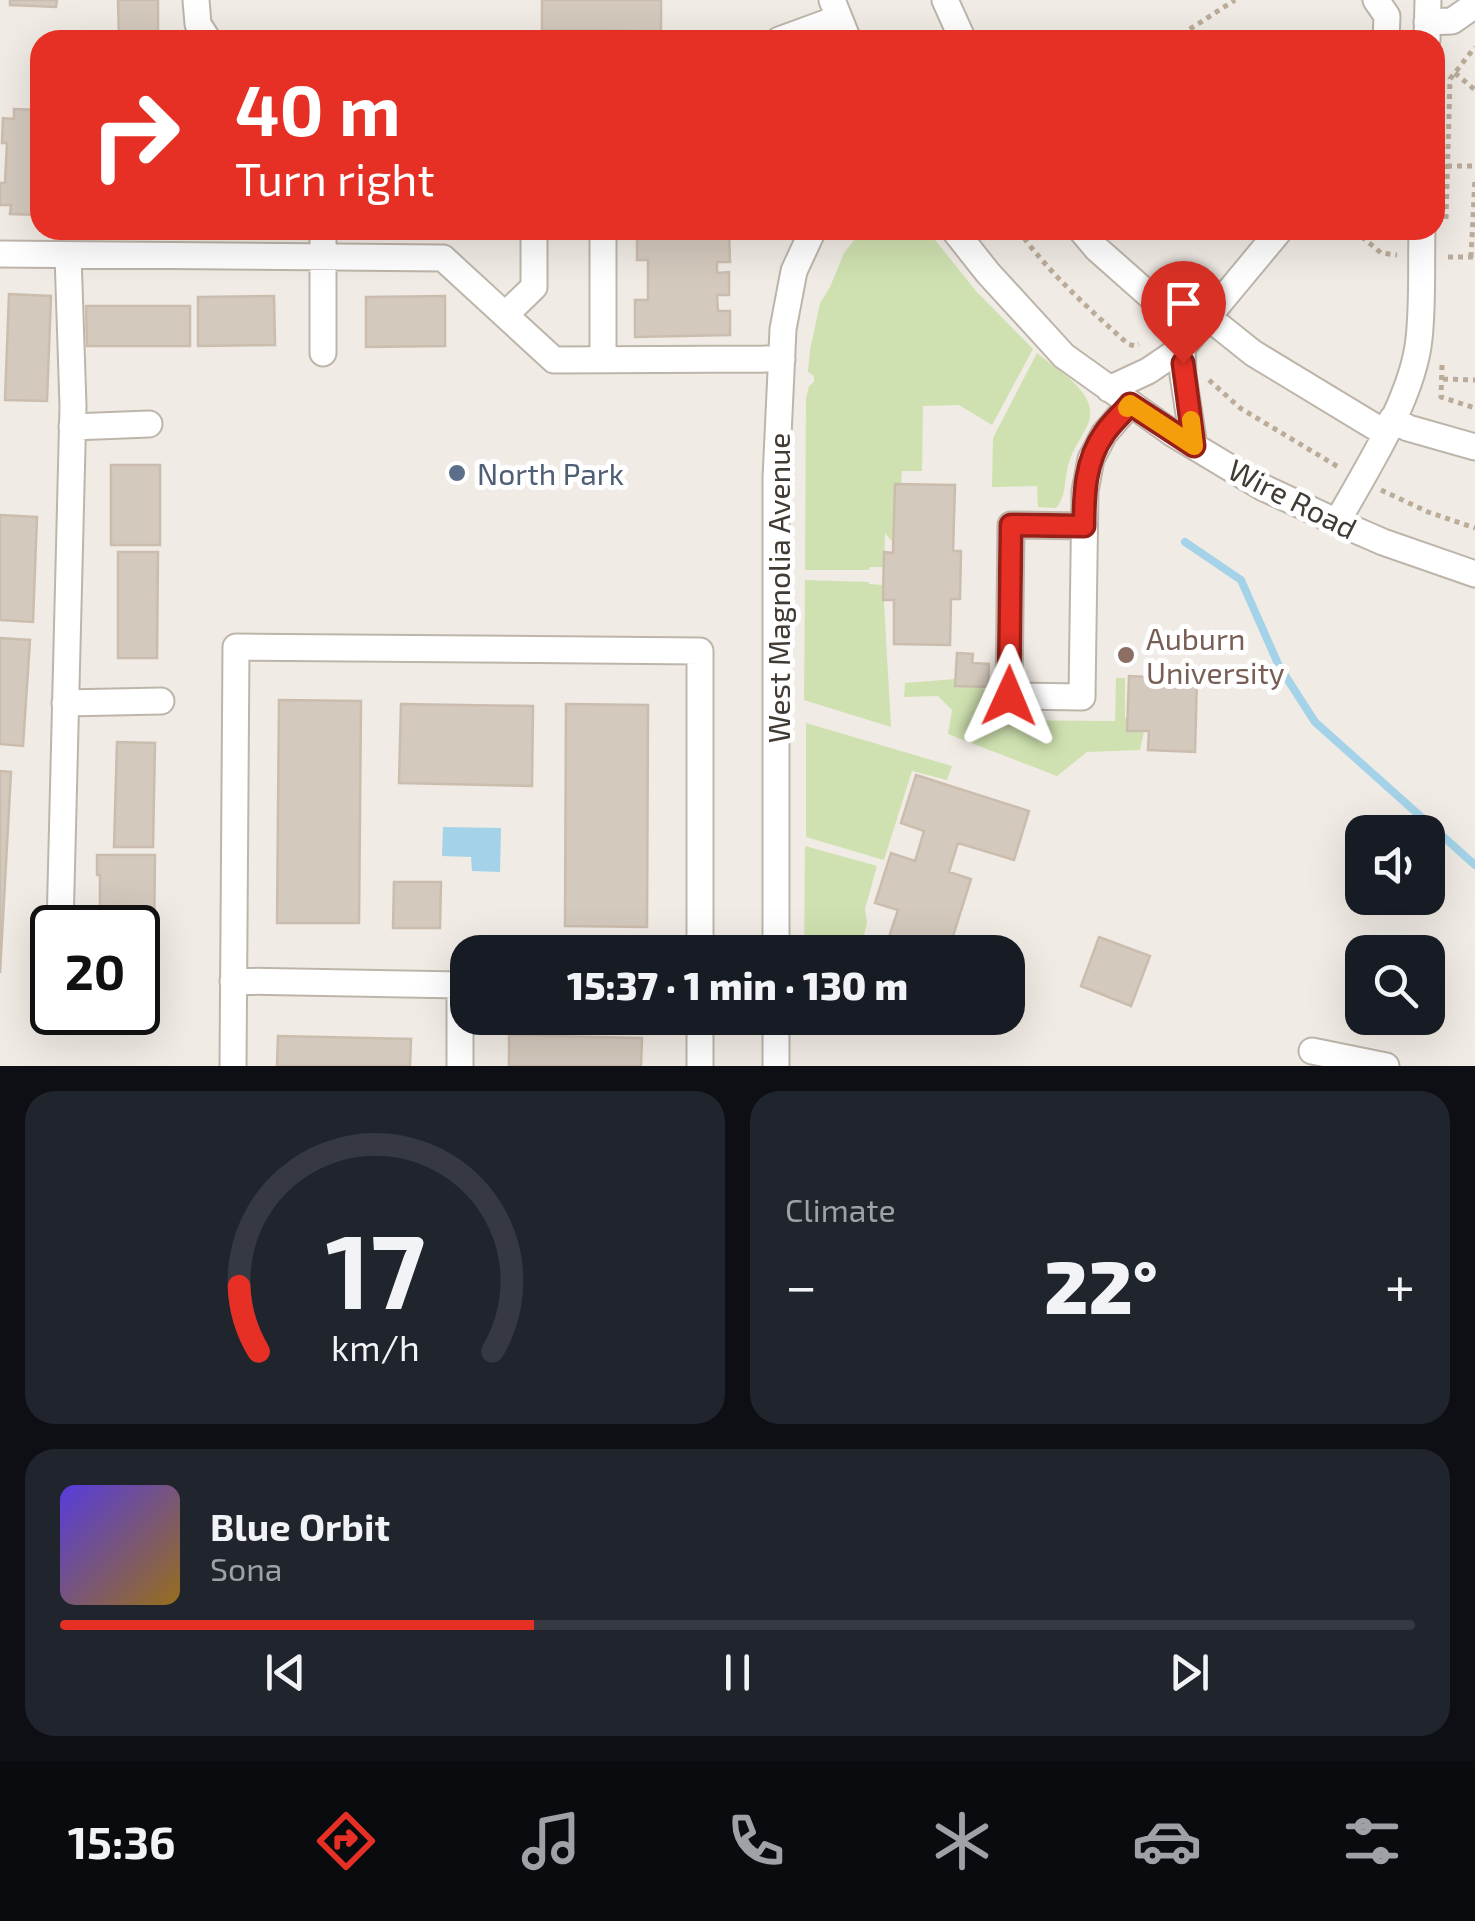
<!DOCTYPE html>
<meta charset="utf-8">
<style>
:root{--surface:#171b24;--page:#20242c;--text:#f1f3f6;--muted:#9ea1a6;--line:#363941;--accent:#e63025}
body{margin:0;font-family:"Exo 2",sans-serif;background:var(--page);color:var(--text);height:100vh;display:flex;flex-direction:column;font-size:38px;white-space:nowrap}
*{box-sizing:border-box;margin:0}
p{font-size:32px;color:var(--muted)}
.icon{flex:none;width:55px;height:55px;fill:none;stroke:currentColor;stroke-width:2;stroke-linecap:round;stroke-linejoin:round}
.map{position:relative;height:1066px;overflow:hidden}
.drawer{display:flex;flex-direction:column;gap:25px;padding:25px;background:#0d0f14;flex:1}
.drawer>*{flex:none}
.hud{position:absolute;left:30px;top:30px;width:1415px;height:210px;border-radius:30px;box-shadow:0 10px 40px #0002;background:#e63025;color:#fff;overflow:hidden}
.buttons{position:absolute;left:1345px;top:815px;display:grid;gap:20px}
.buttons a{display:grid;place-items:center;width:100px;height:100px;border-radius:20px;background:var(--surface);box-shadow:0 10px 40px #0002;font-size:50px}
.speed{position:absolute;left:30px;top:905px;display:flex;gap:20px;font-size:50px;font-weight:700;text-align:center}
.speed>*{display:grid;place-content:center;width:130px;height:130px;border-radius:50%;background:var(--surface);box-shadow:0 10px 40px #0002;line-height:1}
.speed .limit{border:5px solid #111;border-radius:15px;background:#fff;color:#111}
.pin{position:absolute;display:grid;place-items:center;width:85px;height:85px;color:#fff;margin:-102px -42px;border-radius:50% 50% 50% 0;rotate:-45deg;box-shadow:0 0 10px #0007}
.pin .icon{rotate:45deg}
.me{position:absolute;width:110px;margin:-55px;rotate:1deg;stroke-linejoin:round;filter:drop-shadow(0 0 8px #0008)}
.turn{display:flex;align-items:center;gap:35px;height:210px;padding:0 40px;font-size:45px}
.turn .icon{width:130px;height:130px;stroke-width:2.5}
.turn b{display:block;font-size:70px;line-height:85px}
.big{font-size:75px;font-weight:800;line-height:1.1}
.drawer .card{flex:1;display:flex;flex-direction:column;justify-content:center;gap:15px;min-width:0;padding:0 35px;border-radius:30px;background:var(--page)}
.drawer .dial{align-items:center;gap:0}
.dial svg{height:260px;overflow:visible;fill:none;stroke:var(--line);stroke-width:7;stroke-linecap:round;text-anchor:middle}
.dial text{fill:var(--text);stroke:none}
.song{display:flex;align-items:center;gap:30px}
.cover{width:120px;height:120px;border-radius:15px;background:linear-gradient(135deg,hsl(250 70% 55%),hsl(40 70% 35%))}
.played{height:10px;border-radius:5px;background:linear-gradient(90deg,var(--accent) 35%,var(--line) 35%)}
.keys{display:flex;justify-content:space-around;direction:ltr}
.heat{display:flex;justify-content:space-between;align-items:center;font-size:55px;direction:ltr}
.drawer .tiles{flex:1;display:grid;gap:25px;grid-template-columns:1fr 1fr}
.card:last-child{grid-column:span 2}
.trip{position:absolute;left:450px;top:935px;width:575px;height:100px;border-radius:30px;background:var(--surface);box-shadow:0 10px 40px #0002;font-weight:800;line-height:100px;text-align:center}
.tabs{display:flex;height:160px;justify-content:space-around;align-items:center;background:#090b0e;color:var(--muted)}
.tabs .icon{width:70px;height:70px}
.tabs .current{color:var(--accent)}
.tabs b{font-size:45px;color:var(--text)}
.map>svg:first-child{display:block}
</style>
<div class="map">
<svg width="1475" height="1066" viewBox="0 0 1475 1066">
<rect width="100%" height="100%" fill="#f0ebe4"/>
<path fill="#cfe1b0" d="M 862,230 L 927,230 L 976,291 L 1033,349 L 992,425 L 959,405 L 923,406 L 922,471 L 902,471 L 901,484 L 895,485 L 894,544 L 885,533 L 884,567 L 870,567 L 869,570 L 805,570 L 806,398 L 809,386 L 814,382 L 814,376 L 808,372 L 810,350 L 820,303 L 830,287 L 844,253 Z
M 1037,353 C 1057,370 1103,395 1087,426 C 1081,439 1073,449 1069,462 C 1064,478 1067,496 1056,508 L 1038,507 L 1037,486 L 992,487 L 993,438 Z
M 805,580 L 869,582 L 869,584 L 883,585 L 891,727 L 804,700 Z
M 1116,678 L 1125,678 L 1125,718 L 1146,722 L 1140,750 L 1087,752 L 1057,776 L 948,734 L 952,710 L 938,696 L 904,697 L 905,683 L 955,679 L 993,692 L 994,720 L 1115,721 Z
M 806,723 L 952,766 L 947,780 L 912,771 L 884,860 L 806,837 Z
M 805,846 L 877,866 L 865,909 L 867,923 L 861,948 L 874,952 L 804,952 Z"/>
<path fill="#a4d3e9" d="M 443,827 L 501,828 L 500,872 L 472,871 L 471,857 L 442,856 Z"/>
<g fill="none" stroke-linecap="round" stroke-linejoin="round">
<path stroke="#a4d3e9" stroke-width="8" d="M 1185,542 L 1241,580 L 1279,666 L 1315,722 L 1475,865"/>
</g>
<path fill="#d4c9bd" stroke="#cbbdae" stroke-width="2.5" d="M 10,0 L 57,0 L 56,7 L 10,5 Z
M 118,0 L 158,0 L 158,40 L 119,40 Z
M 542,0 L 661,0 L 661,31 L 542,30 Z
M 14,109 L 40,110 L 40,215 L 10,214 L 11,205 L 0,205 L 0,183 L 5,183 L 7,143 L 2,143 L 3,118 L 14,119 Z
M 637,230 L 729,230 L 730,262 L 717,262 L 717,273 L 729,272 L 729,295 L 717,295 L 718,311 L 730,311 L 730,335 L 635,337 L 635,300 L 648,300 L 648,260 L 637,260 Z
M 9,294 L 51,296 L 47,401 L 5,400 Z
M 274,296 L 275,345 L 198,346 L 198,297 Z
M 445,296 L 445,346 L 366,347 L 366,297 Z
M 86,306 L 190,306 L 190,346 L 87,346 Z
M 111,465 L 160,465 L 160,545 L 111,545 Z
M 895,484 L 955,485 L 953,551 L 961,551 L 960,599 L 951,599 L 950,645 L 894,644 L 894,600 L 883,600 L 884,552 L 893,553 Z
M 0,515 L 37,517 L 33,622 L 0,620 Z
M 118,552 L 158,552 L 157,658 L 118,658 Z
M 0,638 L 30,640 L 23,746 L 0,744 Z
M 957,653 L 973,654 L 972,663 L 989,664 L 988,687 L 955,686 Z
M 1148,666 L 1180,667 L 1180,677 L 1197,677 L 1195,752 L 1148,750 L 1149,731 L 1127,731 L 1129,676 L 1148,677 Z
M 279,700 L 361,701 L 359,923 L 277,923 Z
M 401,704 L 533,706 L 532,786 L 399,783 Z
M 566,704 L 648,705 L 647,927 L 565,926 Z
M 117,742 L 155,743 L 153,847 L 114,847 Z
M 0,771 L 11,772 L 0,973 Z
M 916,775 L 1029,811 L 1014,860 L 958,843 L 949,872 L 971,879 L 948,952 L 907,952 L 886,946 L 898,910 L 875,903 L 891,853 L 915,861 L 924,831 L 901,823 Z
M 97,855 L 155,855 L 154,934 L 138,934 L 138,928 L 95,928 L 96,915 L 100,915 L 100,875 L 97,875 Z
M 394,882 L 441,882 L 440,928 L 393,928 Z
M 1099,937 L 1150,956 L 1131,1006 L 1081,986 Z
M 138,964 L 154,964 L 154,1024 L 76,1024 L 76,1012 L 138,1012 Z
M 509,1035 L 642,1038 L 641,1066 L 509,1066 Z
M 278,1036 L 411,1039 L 410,1066 L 277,1066 Z"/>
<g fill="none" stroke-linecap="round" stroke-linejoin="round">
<g stroke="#bdb5aa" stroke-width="29">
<path id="minor" d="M 196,0 L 198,24 L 208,40
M 832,0 L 848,40
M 945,0 L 963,40
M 1376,0 L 1387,16 L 1386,40
M 1427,22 L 1452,21 L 1475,5
M 779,40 L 839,18
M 1427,40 L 1428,0
M 603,230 L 603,360
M 954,230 L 988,273 L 1064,356 L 1172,433 L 1262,487 L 1337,522 L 1383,542 L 1475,574
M 1081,230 L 1097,249 L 1193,334
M 0,254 L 443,258 L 554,360 L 782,359
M 505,315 L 534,287 L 534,230
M 1208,317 L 1253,353 L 1385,433
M 1182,348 L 1183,375 L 1194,446
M 323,353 L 323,230
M 1109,389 L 1148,371 L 1182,348 L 1280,230
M 1392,419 L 1408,428 L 1475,447
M 72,427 L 149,424
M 1337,522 C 1366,470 1413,398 1419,339 C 1423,303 1421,266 1422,230
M 1084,526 L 1011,525 L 1009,696 L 1082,697 L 1085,491 L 1091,459 L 1104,434 L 1130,404
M 65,703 L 161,701
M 60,928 L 73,406 L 68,255
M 776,952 L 776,478 L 783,329 L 794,271 L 813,230
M 233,981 L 460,985 L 460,1066
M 700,1018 L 700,1066
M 776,1018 L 776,1066
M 1312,1051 L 1386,1066
M 233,1066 L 236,647 L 700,651 L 700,952"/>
</g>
<path stroke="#bbac9a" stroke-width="5" stroke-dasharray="5 5" stroke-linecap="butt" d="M 1173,40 L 1235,0
M 1455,73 L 1475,90
M 1447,166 L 1475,166
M 1446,219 L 1450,79 L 1475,47
M 1018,230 C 1049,273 1088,308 1128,344 L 1135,346 L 1139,344
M 1354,230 L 1381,253 L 1397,255
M 1448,257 L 1475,257
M 1471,257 L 1475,178
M 1442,365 L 1441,397 L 1475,408
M 1443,379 L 1475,380
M 1209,380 L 1240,408 L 1340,468
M 1381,490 L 1428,512 L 1475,528"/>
<use href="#minor" stroke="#fff" stroke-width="25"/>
</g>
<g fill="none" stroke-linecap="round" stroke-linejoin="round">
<g stroke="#961f18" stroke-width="25">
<path id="route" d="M 1009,696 L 1011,525 L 1084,526 C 1084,494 1085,461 1104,434 C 1111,423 1122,414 1130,404 L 1194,446 L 1183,363"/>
</g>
<use href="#route" stroke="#e63025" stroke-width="18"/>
<path stroke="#f59e0b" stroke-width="18" d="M 1127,408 L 1130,404 L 1194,446 L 1191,420"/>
</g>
<circle fill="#5c6f8a" stroke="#fff" stroke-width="4" cx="457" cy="473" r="10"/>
<circle fill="#8d6e63" stroke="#fff" stroke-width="4" cx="1126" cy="655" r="10"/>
<g text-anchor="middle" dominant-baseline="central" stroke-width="10" stroke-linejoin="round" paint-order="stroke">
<g font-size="30" fill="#4e5e75" stroke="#fff" text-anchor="start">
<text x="477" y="473">North Park</text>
</g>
<g font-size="30" fill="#423b34" stroke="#fff">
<text transform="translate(1293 498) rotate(27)">Wire Road</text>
<text transform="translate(778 588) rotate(-90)">West Magnolia Avenue</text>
</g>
<g font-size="30" fill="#785e54" stroke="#fff" text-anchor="start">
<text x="1146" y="638">Auburn<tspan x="1146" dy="34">University</tspan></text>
</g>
</g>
</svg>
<div class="buttons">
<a><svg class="icon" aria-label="sound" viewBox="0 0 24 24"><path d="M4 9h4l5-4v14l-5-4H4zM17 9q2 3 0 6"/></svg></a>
<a><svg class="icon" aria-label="search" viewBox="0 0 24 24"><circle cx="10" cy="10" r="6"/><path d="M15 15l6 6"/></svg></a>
</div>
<div class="speed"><div class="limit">20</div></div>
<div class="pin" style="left:1183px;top:363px;background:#d93025"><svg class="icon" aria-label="arrive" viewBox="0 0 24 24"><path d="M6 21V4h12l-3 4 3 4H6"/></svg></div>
<svg class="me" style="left:1009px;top:696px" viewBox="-20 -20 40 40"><path d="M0-17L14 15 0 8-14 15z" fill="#e63025" stroke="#fff" stroke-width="4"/></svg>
<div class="trip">15:37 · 1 min · 130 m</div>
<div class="hud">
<div class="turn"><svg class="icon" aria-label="right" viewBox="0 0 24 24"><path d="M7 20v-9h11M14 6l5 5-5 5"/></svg><div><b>40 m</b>Turn right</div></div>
</div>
</div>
<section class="drawer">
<div class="tiles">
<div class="card dial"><svg viewBox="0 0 100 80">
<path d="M14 69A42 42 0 1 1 86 69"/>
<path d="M14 69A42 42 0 0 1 8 49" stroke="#e63025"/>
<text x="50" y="56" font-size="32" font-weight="700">17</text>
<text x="50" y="72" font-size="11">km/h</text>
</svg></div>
<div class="card"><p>Climate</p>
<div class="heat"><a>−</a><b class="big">22°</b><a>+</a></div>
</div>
<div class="card">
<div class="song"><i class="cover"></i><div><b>Blue Orbit</b><p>Sona</p></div></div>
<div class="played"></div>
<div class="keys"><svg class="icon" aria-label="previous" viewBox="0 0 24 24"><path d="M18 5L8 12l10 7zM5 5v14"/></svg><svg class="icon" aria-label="pause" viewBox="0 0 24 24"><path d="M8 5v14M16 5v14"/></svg><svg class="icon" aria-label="next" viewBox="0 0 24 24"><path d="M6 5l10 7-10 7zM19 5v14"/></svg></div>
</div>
</div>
</section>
<nav class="tabs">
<b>15:36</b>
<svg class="icon current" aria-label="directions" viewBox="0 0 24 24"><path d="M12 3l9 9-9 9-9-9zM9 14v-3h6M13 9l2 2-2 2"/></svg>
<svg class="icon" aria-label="music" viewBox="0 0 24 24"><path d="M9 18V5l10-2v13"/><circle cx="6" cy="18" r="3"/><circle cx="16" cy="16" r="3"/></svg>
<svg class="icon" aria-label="phone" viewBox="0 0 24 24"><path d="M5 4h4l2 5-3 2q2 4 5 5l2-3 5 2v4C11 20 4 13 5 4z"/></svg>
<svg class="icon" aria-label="climate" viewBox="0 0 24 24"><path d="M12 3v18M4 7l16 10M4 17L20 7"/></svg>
<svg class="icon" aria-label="car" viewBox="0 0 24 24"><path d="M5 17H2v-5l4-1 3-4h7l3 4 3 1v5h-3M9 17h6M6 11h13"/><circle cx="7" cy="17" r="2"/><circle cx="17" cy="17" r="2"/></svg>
<svg class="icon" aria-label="filters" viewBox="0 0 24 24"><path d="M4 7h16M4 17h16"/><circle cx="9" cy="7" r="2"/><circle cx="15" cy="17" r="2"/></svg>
</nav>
